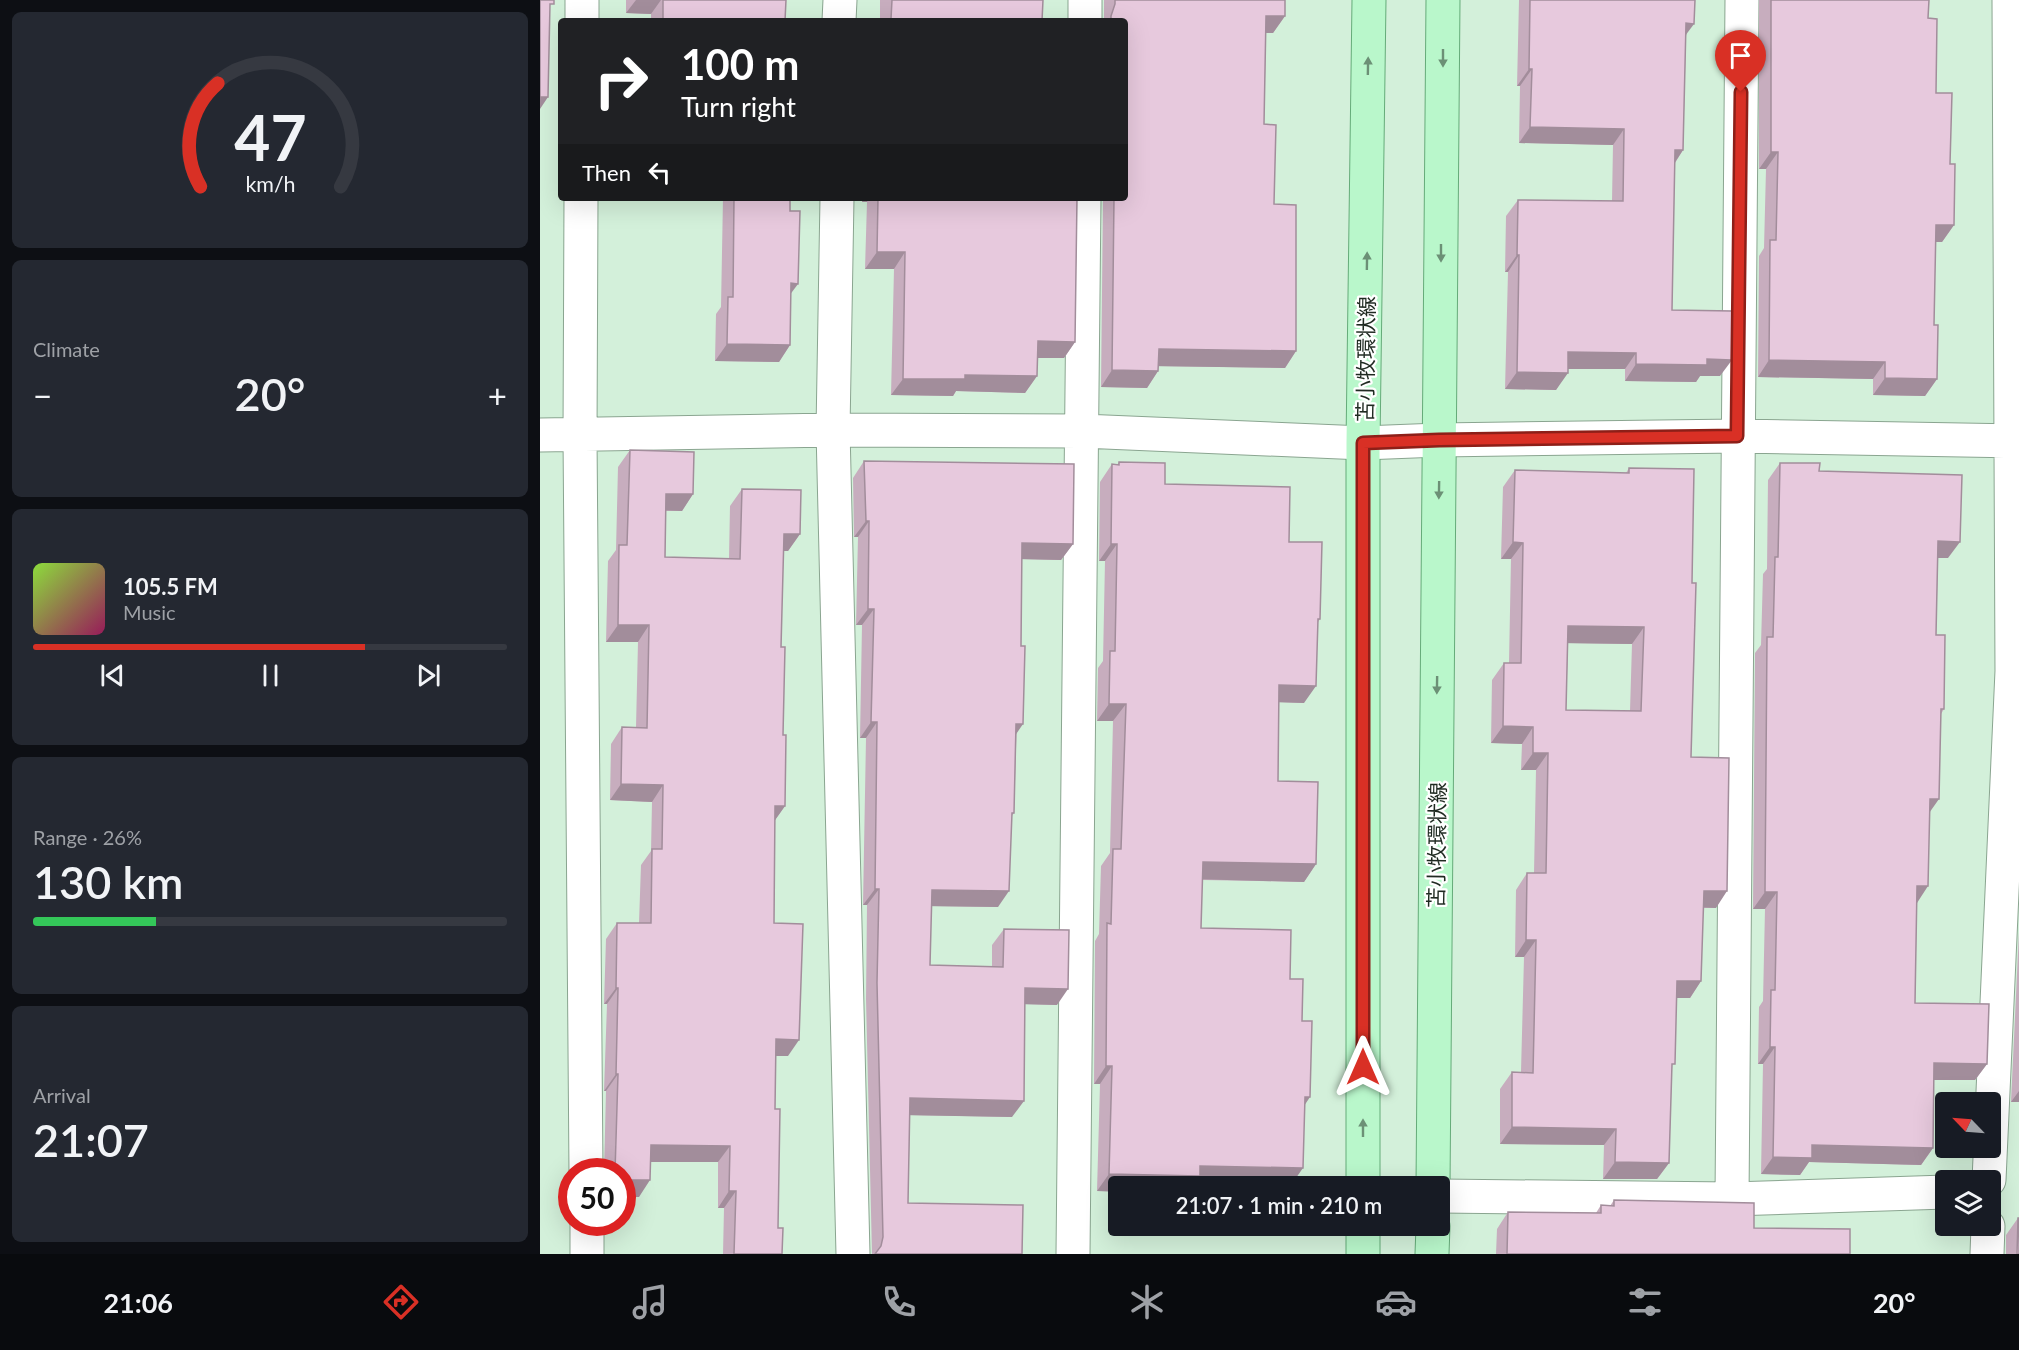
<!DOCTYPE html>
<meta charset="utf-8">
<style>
:root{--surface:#171b24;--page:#242831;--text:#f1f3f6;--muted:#9ea1a6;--line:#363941;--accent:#d93025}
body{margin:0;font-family:Lato,"Noto Sans JP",sans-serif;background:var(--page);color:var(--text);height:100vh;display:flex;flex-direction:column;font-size:22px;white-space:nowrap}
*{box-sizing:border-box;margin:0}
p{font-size:20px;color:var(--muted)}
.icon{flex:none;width:33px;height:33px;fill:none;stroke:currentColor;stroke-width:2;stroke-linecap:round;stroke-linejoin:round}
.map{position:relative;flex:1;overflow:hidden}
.sheet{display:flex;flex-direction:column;gap:12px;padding:12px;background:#0d0f14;width:540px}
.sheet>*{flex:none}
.top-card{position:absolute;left:18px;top:18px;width:570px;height:183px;border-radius:6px;box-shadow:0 6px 24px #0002;background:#202124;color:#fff;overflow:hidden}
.needle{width:39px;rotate:295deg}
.buttons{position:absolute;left:1395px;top:1092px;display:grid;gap:12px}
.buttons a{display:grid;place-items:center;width:66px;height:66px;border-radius:6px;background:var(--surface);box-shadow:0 6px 24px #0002;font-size:30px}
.speed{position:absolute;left:18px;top:1158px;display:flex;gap:12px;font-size:30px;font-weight:700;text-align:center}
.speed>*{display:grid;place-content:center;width:78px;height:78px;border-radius:50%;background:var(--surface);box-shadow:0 6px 24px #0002;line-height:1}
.speed .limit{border:9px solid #d22;background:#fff;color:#111}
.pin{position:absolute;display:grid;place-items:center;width:51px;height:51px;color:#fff;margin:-62px -26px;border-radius:50% 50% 50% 0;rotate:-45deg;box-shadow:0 0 6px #0007}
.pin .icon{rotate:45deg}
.me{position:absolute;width:66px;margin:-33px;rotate:0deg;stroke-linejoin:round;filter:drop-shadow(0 0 4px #0008)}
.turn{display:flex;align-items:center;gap:21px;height:126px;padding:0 24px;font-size:27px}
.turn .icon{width:78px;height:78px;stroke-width:2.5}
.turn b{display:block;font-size:42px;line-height:51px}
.then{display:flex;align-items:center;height:57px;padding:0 24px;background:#0003;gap:12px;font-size:22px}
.big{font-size:45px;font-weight:600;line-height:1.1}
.sheet .tile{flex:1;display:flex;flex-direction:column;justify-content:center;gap:9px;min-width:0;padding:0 21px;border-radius:9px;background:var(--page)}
.sheet .dial{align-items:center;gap:0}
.dial svg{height:156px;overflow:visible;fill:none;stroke:var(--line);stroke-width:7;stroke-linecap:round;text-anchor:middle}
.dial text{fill:var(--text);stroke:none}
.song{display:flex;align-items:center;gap:18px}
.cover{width:72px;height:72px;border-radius:9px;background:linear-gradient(135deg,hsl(90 70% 55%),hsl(330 70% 35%))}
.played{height:6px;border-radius:3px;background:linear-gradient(90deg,var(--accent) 70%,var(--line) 70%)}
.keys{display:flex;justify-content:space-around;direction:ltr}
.heat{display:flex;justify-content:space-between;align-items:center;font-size:33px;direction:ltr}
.charge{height:9px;border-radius:4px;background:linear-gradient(90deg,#34c759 26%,var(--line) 0)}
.trip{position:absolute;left:568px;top:1176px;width:342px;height:60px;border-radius:6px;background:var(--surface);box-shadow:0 6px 24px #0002;font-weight:600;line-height:60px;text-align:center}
.menu{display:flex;height:96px;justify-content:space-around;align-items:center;background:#090b0e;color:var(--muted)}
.menu .icon{width:42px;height:42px}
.menu .active{color:var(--accent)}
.menu b{font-size:27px;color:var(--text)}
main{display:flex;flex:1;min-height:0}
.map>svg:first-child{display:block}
</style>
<main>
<section class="sheet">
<div class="tile dial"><svg viewBox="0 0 100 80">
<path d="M14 69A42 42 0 1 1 86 69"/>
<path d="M14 69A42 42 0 0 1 23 16" stroke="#d93025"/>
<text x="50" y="56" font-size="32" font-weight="700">47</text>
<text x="50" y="72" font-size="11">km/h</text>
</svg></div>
<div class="tile"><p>Climate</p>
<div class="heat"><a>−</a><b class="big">20°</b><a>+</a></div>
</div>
<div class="tile">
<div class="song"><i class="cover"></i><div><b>105.5 FM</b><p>Music</p></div></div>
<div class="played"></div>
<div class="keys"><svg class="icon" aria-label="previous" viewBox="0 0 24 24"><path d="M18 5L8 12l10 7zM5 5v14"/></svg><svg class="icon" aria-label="pause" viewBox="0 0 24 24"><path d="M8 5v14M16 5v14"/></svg><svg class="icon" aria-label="next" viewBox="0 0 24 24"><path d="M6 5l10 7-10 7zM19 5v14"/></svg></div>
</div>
<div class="tile"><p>Range · 26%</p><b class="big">130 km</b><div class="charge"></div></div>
<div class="tile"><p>Arrival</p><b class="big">21:07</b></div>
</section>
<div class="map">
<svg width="1479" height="1254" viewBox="0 0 1479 1254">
<rect width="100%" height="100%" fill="#d3f0da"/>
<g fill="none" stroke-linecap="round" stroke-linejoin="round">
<g stroke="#8aa590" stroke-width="35">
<path id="minor" d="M 42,21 L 42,0
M 299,21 L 300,0
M 545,21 L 545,0
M 41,198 L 40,436 L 46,1172
M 297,198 L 293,430 L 313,1254
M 0,435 L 293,430 L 542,431 L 823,443 L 899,440 L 1197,436 L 1479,441
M 1449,1180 L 1472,671 L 1469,0
M 900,1196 L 1192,1199 L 1406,1192
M 1192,1199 L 1202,0
M 47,1222 L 47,1254
M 533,1254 L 544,198
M 1447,1254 L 1448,1226"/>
</g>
<g stroke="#65ab79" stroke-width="35">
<path id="major" d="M 823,1186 L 823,443 L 829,0
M 893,1186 L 903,0
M 823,1254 L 823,1226
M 892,1254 L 893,1226"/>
</g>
<use href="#minor" stroke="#fff" stroke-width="33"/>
<use href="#major" stroke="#b9f7cb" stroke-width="33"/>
</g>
<path fill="#c7adbe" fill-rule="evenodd" d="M 86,0 L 246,0 L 245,21 L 111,21 L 111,14 L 86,13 Z
M 340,0 L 503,0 L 502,21 L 335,21 L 337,19 L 340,19 Z
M 564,0 L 745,0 L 745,16 L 733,33 L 726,33 L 724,124 L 734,204 L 756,351 L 745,368 L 618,366 L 618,371 L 607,388 L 561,387 L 563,198 L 585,198 L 585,21 L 564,21 Z
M 979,0 L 1155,0 L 1146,36 L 1143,150 L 1135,163 L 1132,310 L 1180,376 L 1160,376 L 1156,382 L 1085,381 L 1085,369 L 1028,369 L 1016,390 L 965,389 L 968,272 L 965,272 L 966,216 L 978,200 L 1072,201 L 1073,145 L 979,143 L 980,86 L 977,86 Z
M 1219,0 L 1389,0 L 1388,18 L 1396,93 L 1410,164 L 1414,225 L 1402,242 L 1395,242 L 1394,325 L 1397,379 L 1385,396 L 1333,395 L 1333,379 L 1218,377 L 1219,256 L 1224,248 L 1226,169 L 1219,169 Z
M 183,198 L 250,198 L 251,293 L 250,345 L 239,362 L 175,361 L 176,314 L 181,307 Z
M 322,198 L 537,198 L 535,342 L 524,358 L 497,358 L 497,376 L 485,393 L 416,391 L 413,396 L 351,395 L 354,269 L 325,269 L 327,202 L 322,202 Z
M 90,450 L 153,494 L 142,511 L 126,511 L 125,557 L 189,559 L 190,506 L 202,489 L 260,534 L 248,551 L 243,551 L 241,647 L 245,806 L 235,820 L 234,923 L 248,1056 L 236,1056 L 235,1109 L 238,1228 L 242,1254 L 183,1254 L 184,1208 L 178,1208 L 178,1162 L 111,1162 L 99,1197 L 82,1197 L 82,1172 L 64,1172 L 66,1091 L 64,1091 L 67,1004 L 64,1004 L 66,939 L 77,923 L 99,923 L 101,865 L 111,851 L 112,802 L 70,800 L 71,744 L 82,727 L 96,727 L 98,642 L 66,642 L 68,561 L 76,550 L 78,467 Z
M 324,461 L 533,544 L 521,560 L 482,559 L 474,813 L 471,817 L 458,907 L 391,906 L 390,965 L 452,967 L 452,945 L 464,929 L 517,1005 L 485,1004 L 472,1117 L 370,1115 L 368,1203 L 482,1254 L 332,1254 L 326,999 L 327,905 L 323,905 L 326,738 L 320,738 L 322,625 L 316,625 L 318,537 L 314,537 L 313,478 Z
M 579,462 L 625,484 L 749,542 L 780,619 L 778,622 L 764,703 L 739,702 L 738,781 L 776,864 L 764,882 L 662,880 L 661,928 L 750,979 L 762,1021 L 764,1106 L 751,1185 L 655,1183 L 557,1191 L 560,1084 L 554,1084 L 555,941 L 559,934 L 561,866 L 570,853 L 573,721 L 557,721 L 558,668 L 563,661 L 565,561 L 559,561 L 560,482 L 572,464 L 577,465 Z
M 1240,463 L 1279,471 L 1408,558 L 1398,558 L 1396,635 L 1404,709 L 1401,714 L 1390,812 L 1377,903 L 1375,1003 L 1447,1064 L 1435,1080 L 1393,1080 L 1393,1148 L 1381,1165 L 1269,1162 L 1260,1175 L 1221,1174 L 1223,1064 L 1218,1064 L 1219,1007 L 1223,1001 L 1225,909 L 1213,909 L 1215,653 L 1221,645 L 1223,574 L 1227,569 L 1228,480 Z
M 1089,468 L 1152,583 L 1151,757 L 1176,908 L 1163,908 L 1161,981 L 1150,998 L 1137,998 L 1132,1069 L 1129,1163 L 1117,1179 L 1063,1179 L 1064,1145 L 960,1144 L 960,1089 L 972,1072 L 981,1072 L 984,957 L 975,957 L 976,890 L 987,873 L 994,873 L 996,770 L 981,770 L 982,744 L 951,743 L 952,680 L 964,663 L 969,663 L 971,559 L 961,559 L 963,487 L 975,470 L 1086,473 ZM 1028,643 L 1092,644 L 1090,711 L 1026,710 Z
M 1479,932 L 1479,1102 L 1471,1102 Z
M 1074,1200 L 1214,1228 L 1310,1254 L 956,1254 L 957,1229 L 968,1212 L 1056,1213 L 1061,1205 L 1070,1206 Z
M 1478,1218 L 1479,1254 L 1466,1254 L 1466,1235 Z"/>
<path fill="#a28d9b" d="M 96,0 L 121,0 L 111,14 L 86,13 Z
M 726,16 L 745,16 L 733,33 L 714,33 Z
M 1146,23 L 1154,24 L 1142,40 Z
M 989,69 L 992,69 L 980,86 L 977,86 Z
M 0,97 L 8,97 L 0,109 Z
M 990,127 L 1084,129 L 1073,145 L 979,143 Z
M 1135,150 L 1143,150 L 1132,167 Z
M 1231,152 L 1238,152 L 1226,169 L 1219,169 Z
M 324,198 L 329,198 L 327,202 L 322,202 Z
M 1396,225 L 1414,225 L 1402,242 L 1384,242 Z
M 337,252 L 365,252 L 354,269 L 325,269 Z
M 977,255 L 979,255 L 968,272 L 965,272 Z
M 251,283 L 258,284 L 246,300 Z
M 498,341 L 535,342 L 524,358 L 486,358 Z
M 187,344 L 250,345 L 239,362 L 175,361 Z
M 619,349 L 756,351 L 745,368 L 607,366 Z
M 1028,352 L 1096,353 L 1085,369 L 1016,369 Z
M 1167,359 L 1192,360 L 1180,376 L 1160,376 L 1156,382 L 1085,381 L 1096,364 Z
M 1229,360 L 1345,362 L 1333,379 L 1218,377 Z
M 572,370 L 618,371 L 607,388 L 561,387 Z
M 977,372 L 1028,373 L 1016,390 L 965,389 Z
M 425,375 L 497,376 L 485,393 L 416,391 L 413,396 L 351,395 L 363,379 Z
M 1345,378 L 1397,379 L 1385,396 L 1333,395 Z
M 126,494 L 153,494 L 142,511 L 114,510 Z
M 326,521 L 329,521 L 318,537 L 314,537 Z
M 244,534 L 260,534 L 248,551 L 232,551 Z
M 1398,541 L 1420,542 L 1408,558 L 1387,558 Z
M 973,542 L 983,543 L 971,559 L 961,559 Z
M 482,543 L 533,544 L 521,560 L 471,559 Z
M 571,544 L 577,544 L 565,561 L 559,561 Z
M 328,609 L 334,609 L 322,625 L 316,625 Z
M 78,625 L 109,625 L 98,642 L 66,642 Z
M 1028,626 L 1104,627 L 1092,644 L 1016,643 Z
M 739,685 L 776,686 L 764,703 L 727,702 Z
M 569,704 L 586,704 L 573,721 L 557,721 Z
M 331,722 L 337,722 L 326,738 L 320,738 Z
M 476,724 L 483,724 L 472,740 Z
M 963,726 L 993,727 L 982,744 L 951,743 Z
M 993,753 L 1008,753 L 996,770 L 981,770 Z
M 81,784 L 123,785 L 112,802 L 70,800 Z
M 1390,799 L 1399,799 L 1387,816 Z
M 235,806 L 245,806 L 233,823 Z
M 663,862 L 776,864 L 764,882 L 651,879 Z
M 1377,886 L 1388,886 L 1377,903 Z
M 335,889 L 339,889 L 327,905 L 323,905 Z
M 392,890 L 469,891 L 458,907 L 380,906 Z
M 1164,891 L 1187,891 L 1176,908 L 1152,907 Z
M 1225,892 L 1237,892 L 1225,909 L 1213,909 Z
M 986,940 L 996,940 L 984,957 L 975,957 Z
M 1137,981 L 1161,981 L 1150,998 L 1126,998 Z
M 76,988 L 78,988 L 67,1004 L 64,1004 Z
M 485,988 L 528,989 L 517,1005 L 474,1004 Z
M 236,1039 L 259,1040 L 248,1056 L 224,1056 Z
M 1230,1047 L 1235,1047 L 1223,1064 L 1218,1064 Z
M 1394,1063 L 1447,1064 L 1435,1080 L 1382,1080 Z
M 566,1066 L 572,1066 L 560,1084 L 554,1084 Z
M 76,1074 L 78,1074 L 66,1091 L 64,1091 Z
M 1479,1091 L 1479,1102 L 1471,1102 Z
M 765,1097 L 770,1097 L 758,1115 Z
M 370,1098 L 484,1101 L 472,1117 L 359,1115 Z
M 972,1127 L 1076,1129 L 1064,1145 L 960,1144 Z
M 111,1145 L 190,1146 L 178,1162 L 100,1162 Z
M 1272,1145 L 1393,1148 L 1381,1165 L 1269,1162 L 1260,1175 L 1221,1174 L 1233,1157 Z
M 1075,1162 L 1129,1163 L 1117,1179 L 1063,1179 Z
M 660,1166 L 763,1168 L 751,1185 L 655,1183 L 652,1186 L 579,1186 L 579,1192 L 557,1191 L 569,1174 Z
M 82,1180 L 110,1180 L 99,1197 L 82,1197 Z
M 189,1191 L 196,1191 L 184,1208 L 178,1208 Z"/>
<path fill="#e7c9dd" stroke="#a28d9b" stroke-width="1.5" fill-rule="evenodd" d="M 0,0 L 14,0 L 14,4 L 10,4 L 8,97 L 0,97 Z
M 123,0 L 246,0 L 245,21 L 123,21 Z
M 352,0 L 503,0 L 502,21 L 337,21 L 337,19 L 351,19 Z
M 575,0 L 745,0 L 745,16 L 726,16 L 724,124 L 736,125 L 734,204 L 756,205 L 756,351 L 619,349 L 618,371 L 572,370 L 574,198 L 585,198 L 585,21 L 571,21 L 571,16 L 575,4 Z
M 990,0 L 1155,0 L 1154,24 L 1146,23 L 1143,150 L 1135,150 L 1132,310 L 1192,311 L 1192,360 L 1167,359 L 1167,365 L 1096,364 L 1096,353 L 1028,352 L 1028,373 L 977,372 L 979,255 L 977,255 L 978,200 L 1083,201 L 1084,129 L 990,127 L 992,69 L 989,69 Z
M 1231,0 L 1389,0 L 1388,18 L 1397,19 L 1396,93 L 1412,93 L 1410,164 L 1415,164 L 1414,225 L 1396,225 L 1394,325 L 1398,325 L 1397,379 L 1345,378 L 1345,362 L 1229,360 L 1230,240 L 1236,240 L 1238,152 L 1231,152 Z
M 194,198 L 250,198 L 250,211 L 260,211 L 258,284 L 251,283 L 250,345 L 187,344 L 188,297 L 193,297 Z
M 338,198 L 537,198 L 535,342 L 498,341 L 497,376 L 425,375 L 425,379 L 363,379 L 365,252 L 337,252 Z
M 90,450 L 154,452 L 153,494 L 126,494 L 125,557 L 200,559 L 202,489 L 261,490 L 260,534 L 244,534 L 241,647 L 245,647 L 243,735 L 246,735 L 245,806 L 235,806 L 234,923 L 263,924 L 259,1040 L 236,1039 L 235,1109 L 240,1109 L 238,1228 L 243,1228 L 242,1254 L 194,1254 L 196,1191 L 189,1191 L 190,1146 L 111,1145 L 110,1180 L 82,1180 L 82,1172 L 75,1172 L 78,1074 L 76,1074 L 78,988 L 76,988 L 77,923 L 111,923 L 112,849 L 122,849 L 123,785 L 81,784 L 82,727 L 107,728 L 109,625 L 78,625 L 79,545 L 87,545 Z
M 324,461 L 534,464 L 533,544 L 482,543 L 481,646 L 485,646 L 483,724 L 476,724 L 474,813 L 472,813 L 469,891 L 392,890 L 390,965 L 463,967 L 464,929 L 529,930 L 528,989 L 485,988 L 484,1101 L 370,1098 L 368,1203 L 483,1205 L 482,1254 L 335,1254 L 341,1246 L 343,1237 L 337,983 L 339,889 L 335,889 L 337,722 L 331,722 L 334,609 L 328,609 L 329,521 L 326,521 Z
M 579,462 L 625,463 L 625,484 L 750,487 L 749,542 L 782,542 L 780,619 L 778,619 L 776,686 L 739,685 L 738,781 L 778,782 L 776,864 L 663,862 L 661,928 L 751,930 L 750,979 L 763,979 L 762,1021 L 772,1021 L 770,1097 L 765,1097 L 763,1168 L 660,1166 L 660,1176 L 569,1174 L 572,1066 L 566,1066 L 567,923 L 571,924 L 573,849 L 581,849 L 586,704 L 569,704 L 570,651 L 575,651 L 577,544 L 571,544 L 572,464 L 579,465 Z
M 1240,463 L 1280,463 L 1279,471 L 1422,475 L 1420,542 L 1398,541 L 1396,635 L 1405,635 L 1404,709 L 1401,709 L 1399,799 L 1390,799 L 1388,886 L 1377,886 L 1375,1003 L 1449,1004 L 1447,1064 L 1394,1063 L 1393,1148 L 1272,1145 L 1272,1158 L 1233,1157 L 1235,1047 L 1230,1047 L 1231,990 L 1235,990 L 1237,892 L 1225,892 L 1227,637 L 1233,637 L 1235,557 L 1238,557 Z
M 1089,468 L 1154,469 L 1152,583 L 1156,583 L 1151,757 L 1189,758 L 1187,891 L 1164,891 L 1161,981 L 1137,981 L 1135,1064 L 1132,1064 L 1129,1163 L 1075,1162 L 1076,1129 L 972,1127 L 972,1072 L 993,1073 L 996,940 L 986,940 L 987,873 L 1006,873 L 1008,753 L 993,753 L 993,727 L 963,726 L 964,663 L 981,663 L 983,543 L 973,542 L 975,470 L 1089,473 ZM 1028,626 L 1104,627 L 1101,711 L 1026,710 Z
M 1074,1200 L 1214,1203 L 1214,1228 L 1310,1229 L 1310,1254 L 967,1254 L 968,1212 L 1061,1213 L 1061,1205 L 1074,1206 Z
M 1478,1218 L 1479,1218 L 1479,1254 L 1477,1254 Z"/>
<defs><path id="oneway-solid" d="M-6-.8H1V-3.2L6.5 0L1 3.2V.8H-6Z" transform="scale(1.5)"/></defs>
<g fill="#6c9076">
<use href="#oneway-solid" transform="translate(903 58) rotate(90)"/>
<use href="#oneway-solid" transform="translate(828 66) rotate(-89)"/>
<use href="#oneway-solid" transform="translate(901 253) rotate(90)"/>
<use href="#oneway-solid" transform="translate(827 261) rotate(-89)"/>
<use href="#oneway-solid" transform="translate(899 490) rotate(91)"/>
<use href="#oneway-solid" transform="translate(897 685) rotate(91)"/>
<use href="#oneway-solid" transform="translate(823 1128) rotate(-90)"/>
</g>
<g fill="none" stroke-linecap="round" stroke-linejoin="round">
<g stroke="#8d1f18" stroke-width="15">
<path id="route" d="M 823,1067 L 823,443 L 899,440 L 1197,436 L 1201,92"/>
</g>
<use href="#route" stroke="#d93025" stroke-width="10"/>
</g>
<g text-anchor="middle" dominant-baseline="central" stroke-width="4.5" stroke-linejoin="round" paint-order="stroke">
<g font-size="21" fill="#1f2a21" stroke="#fff">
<text transform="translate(825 359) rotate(-89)">苫小牧環状線</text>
<text transform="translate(896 845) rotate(-89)">苫小牧環状線</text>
</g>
</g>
</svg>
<div class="buttons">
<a><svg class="needle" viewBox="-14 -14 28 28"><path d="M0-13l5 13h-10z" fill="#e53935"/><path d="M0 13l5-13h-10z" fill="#9ea1a6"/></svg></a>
<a><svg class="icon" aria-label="layers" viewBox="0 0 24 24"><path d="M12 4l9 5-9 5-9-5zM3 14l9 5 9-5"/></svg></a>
</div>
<div class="speed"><div class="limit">50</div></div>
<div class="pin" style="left:1201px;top:92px;background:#d93025"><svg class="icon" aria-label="arrive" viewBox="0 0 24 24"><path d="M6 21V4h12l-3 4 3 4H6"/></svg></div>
<svg class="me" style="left:823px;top:1067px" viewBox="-20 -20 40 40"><path d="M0-17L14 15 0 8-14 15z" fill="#d93025" stroke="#fff" stroke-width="4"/></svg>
<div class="trip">21:07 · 1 min · 210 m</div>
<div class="top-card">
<div class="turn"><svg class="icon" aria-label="right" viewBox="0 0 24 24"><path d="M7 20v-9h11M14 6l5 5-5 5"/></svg><div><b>100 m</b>Turn right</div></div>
<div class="then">Then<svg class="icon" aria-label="left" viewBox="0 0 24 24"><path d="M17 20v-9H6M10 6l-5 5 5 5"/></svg></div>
</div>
</div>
</main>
<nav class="menu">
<b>21:06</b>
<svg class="icon active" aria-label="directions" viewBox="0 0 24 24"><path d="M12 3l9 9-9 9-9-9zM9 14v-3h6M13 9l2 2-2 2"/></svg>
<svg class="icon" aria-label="music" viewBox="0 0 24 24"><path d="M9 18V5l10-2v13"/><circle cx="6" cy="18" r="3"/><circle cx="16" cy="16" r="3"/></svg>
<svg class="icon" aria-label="phone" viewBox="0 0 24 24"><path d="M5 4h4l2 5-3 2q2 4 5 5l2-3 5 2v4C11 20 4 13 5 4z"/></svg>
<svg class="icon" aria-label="climate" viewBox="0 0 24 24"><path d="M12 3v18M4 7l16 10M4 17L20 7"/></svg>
<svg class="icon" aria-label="car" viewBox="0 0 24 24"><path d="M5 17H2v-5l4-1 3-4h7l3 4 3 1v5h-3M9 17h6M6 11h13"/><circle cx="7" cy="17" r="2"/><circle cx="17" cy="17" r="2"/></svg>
<svg class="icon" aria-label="filters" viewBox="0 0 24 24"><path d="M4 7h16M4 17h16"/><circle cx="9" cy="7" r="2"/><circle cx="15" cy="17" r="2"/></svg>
<b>20°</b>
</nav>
